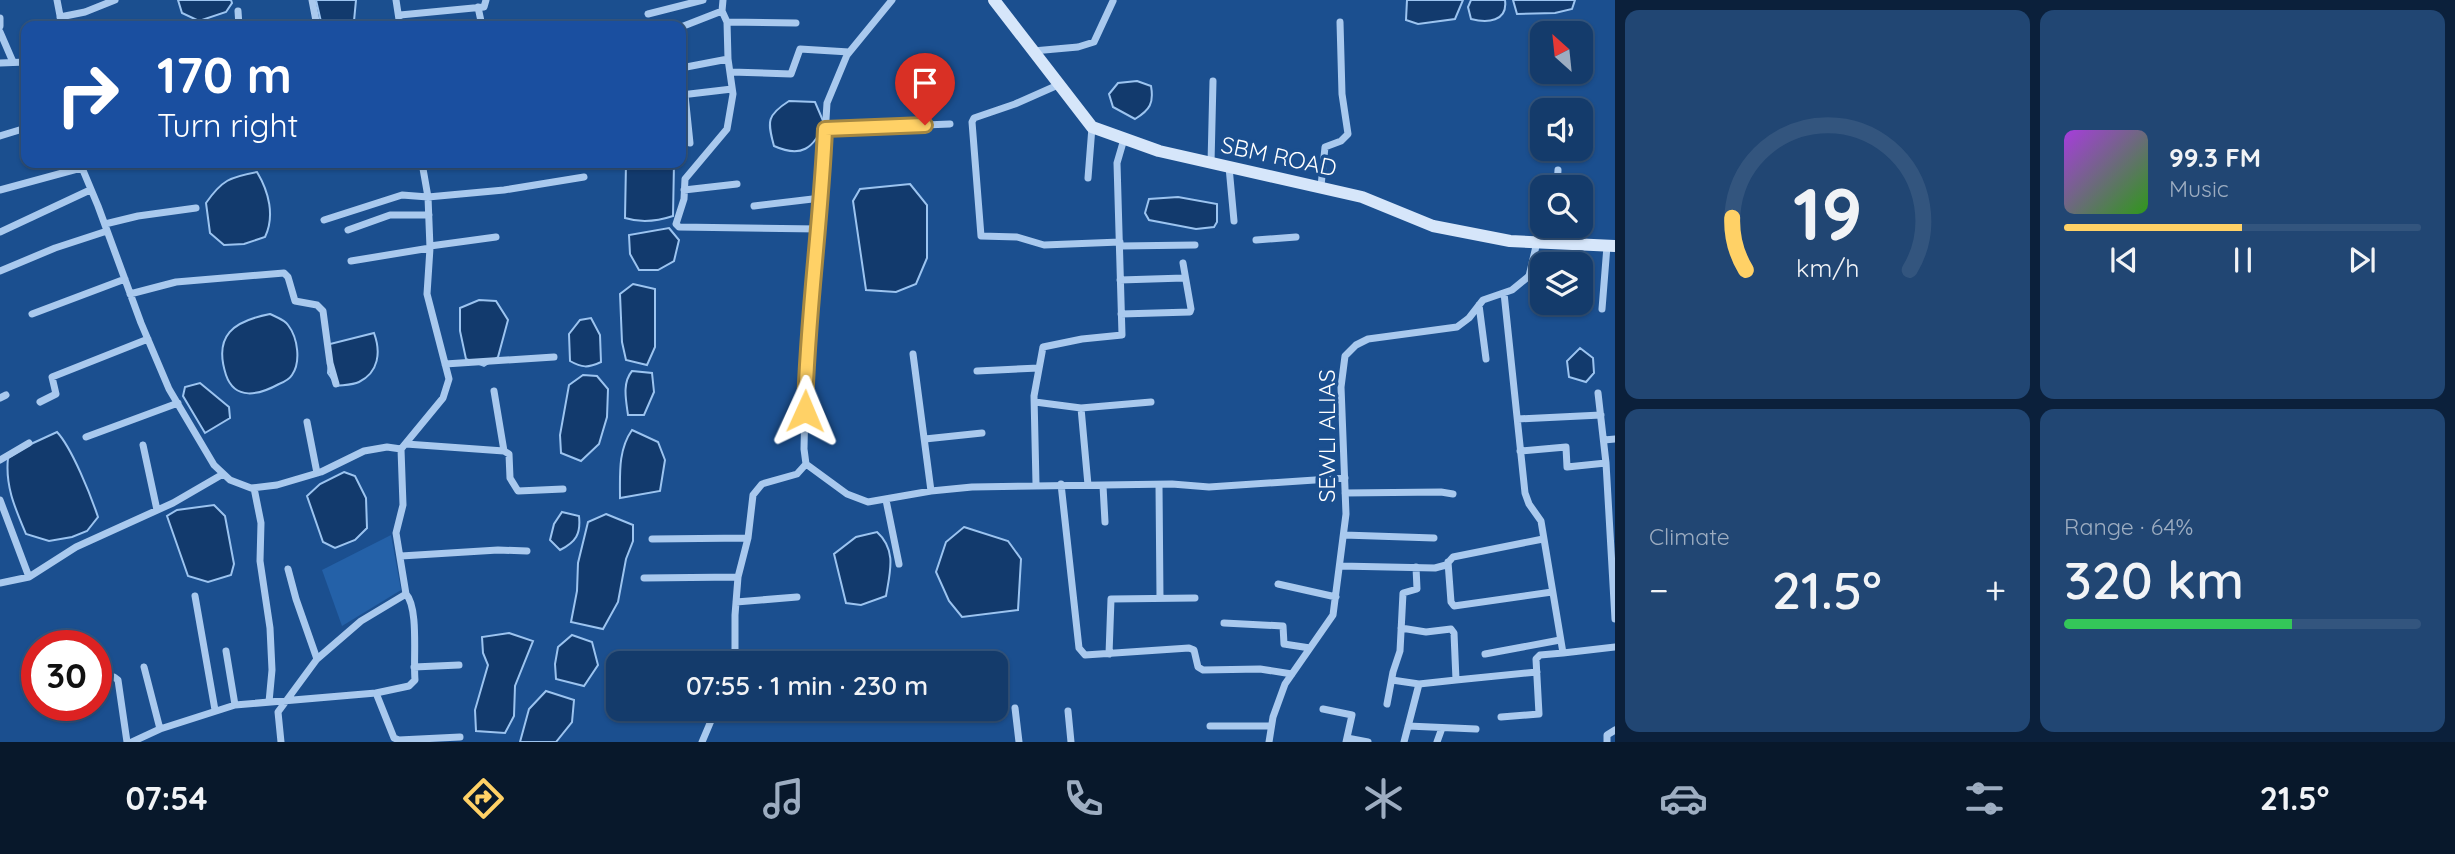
<!DOCTYPE html>
<meta charset="utf-8">
<style>
:root{--surface:#143b6b;--page:#214673;--text:#f1f3f6;--muted:#9dadc1;--line:#33557e;--accent:#ffd166}
body{margin:0;font-family:Quicksand,sans-serif;background:var(--page);color:var(--text);height:100vh;display:flex;flex-direction:column;font-size:26px;white-space:nowrap}
*{box-sizing:border-box;margin:0}
p{font-size:23px;color:var(--muted)}
.icon{flex:none;width:38px;height:38px;fill:none;stroke:currentColor;stroke-width:2;stroke-linecap:round;stroke-linejoin:round}
.map{position:relative;flex:1;overflow:hidden}
.details{display:flex;flex-direction:column;gap:10px;padding:10px;background:#0b203b;width:840px}
.details>*{flex:none}
.guide{position:absolute;left:21px;top:21px;width:665px;height:147px;border-radius:14px;box-shadow:0 2px 5px #0004,0 0 0 2px var(--line);background:#1a4fa0;color:#fff;overflow:hidden}
.needle{width:46px;rotate:333deg}
.buttons{position:absolute;left:1530px;top:21px;display:grid;gap:14px}
.buttons a{display:grid;place-items:center;width:63px;height:63px;border-radius:14px;background:var(--surface);box-shadow:0 2px 5px #0004,0 0 0 2px var(--line);font-size:35px}
.speed{position:absolute;left:21px;top:630px;display:flex;gap:14px;font-size:35px;font-weight:700;text-align:center}
.speed>*{display:grid;place-content:center;width:91px;height:91px;border-radius:50%;background:var(--surface);box-shadow:0 2px 5px #0004,0 0 0 2px var(--line);line-height:1}
.speed .limit{border:10px solid #d22;background:#fff;color:#111}
.pin{position:absolute;display:grid;place-items:center;width:60px;height:60px;color:#fff;margin:-72px -30px;border-radius:50% 50% 50% 0;rotate:-45deg;box-shadow:0 0 7px #0007}
.pin .icon{rotate:45deg}
.me{position:absolute;width:77px;margin:-38px;rotate:1deg;stroke-linejoin:round;filter:drop-shadow(0 0 5px #0008)}
.turn{display:flex;align-items:center;gap:24px;height:147px;padding:0 21px;font-size:32px}
.turn .icon{width:91px;height:91px;stroke-width:2.5}
.turn b{display:block;font-size:49px;line-height:60px}
.big{font-size:52px;font-weight:600;line-height:1.1}
.details .card{flex:1;display:flex;flex-direction:column;justify-content:center;gap:10px;min-width:0;padding:0 24px;border-radius:14px;background:var(--page)}
.details .dial{align-items:center;gap:0}
.dial svg{height:182px;overflow:visible;fill:none;stroke:var(--line);stroke-width:7;stroke-linecap:round;text-anchor:middle}
.dial text{fill:var(--text);stroke:none}
.song{display:flex;align-items:center;gap:21px}
.cover{width:84px;height:84px;border-radius:10px;background:linear-gradient(135deg,hsl(280 70% 55%),hsl(110 70% 35%))}
.played{height:7px;border-radius:4px;background:linear-gradient(90deg,var(--accent) 50%,var(--line) 50%)}
.keys{display:flex;justify-content:space-around;direction:ltr}
.heat{display:flex;justify-content:space-between;align-items:center;font-size:38px;direction:ltr}
.charge{height:10px;border-radius:5px;background:linear-gradient(90deg,#34c759 64%,var(--line) 0)}
.details .tiles{flex:1;display:grid;gap:10px;grid-template-columns:repeat(2,1fr)}
.trip{position:absolute;left:606px;top:651px;width:402px;height:70px;border-radius:14px;background:var(--surface);box-shadow:0 2px 5px #0004,0 0 0 2px var(--line);font-weight:600;line-height:70px;text-align:center}
.dock{display:flex;height:112px;justify-content:space-around;align-items:center;background:#08182b;color:var(--muted)}
.dock .icon{width:49px;height:49px}
.dock .on{color:var(--accent)}
.dock b{font-size:32px;color:var(--text)}
main{display:flex;flex:1;min-height:0}
.map>svg:first-child{display:block}
</style>
<main>
<div class="map">
<svg width="1615" height="742" viewBox="0 0 1615 742">
<rect width="100%" height="100%" fill="#1b4f8f"/>
<path fill="#2461a8" d="M 391,535 L 401,590 L 342,626 L 322,570 Z"/>
<path fill="#123a6d" stroke="#9cc4f0" stroke-width="2" d="M 178,0 L 231,0 L 232,3 L 226,12 L 199,21 L 182,13 Z
M 316,0 L 356,0 L 354,21 L 350,26 L 322,26 Z
M 1407,0 L 1463,0 L 1455,19 L 1418,24 L 1406,20 Z
M 1471,0 L 1505,0 C 1508,22 1487,23 1471,19 L 1468,7 Z
M 1513,0 L 1575,0 L 1572,9 L 1555,13 L 1517,14 Z
M 1137,81 L 1151,86 C 1154,103 1150,110 1135,119 L 1113,107 L 1109,94 L 1118,83 Z
M 789,101 L 815,102 L 824,123 C 814,149 801,158 774,146 C 767,121 767,115 789,101 Z
M 626,163 L 674,163 L 673,216 C 658,221 641,223 625,218 Z
M 257,172 C 269,192 275,216 265,237 L 244,244 L 224,245 L 210,233 L 206,203 C 222,180 230,177 257,172 Z
M 910,184 L 927,205 L 927,258 L 916,284 L 896,292 L 866,290 L 853,201 L 860,189 Z
M 1178,197 L 1217,204 L 1217,222 L 1214,227 L 1196,229 L 1149,220 L 1145,213 L 1149,199 Z
M 669,228 L 679,240 L 674,261 L 658,270 L 639,270 L 630,254 L 629,235 Z
M 633,284 L 655,289 L 655,347 L 647,365 L 626,360 L 622,342 L 620,294 Z
M 479,300 L 496,301 L 508,320 L 498,357 L 484,366 L 466,359 L 460,331 L 460,308 Z
M 270,314 C 276,317 285,320 288,325 C 298,338 301,362 292,375 C 289,380 284,382 279,384 C 259,395 235,401 226,375 C 213,335 234,321 270,314 Z
M 591,318 L 600,335 L 601,362 C 588,368 582,368 570,361 L 569,334 L 580,320 Z
M 374,333 C 381,352 379,372 359,382 C 353,385 344,385 337,386 L 328,373 L 330,344 Z
M 1580,348 L 1593,358 L 1594,373 L 1586,382 L 1569,377 L 1567,361 Z
M 632,371 L 652,373 L 654,392 L 644,415 L 628,415 C 626,400 622,383 632,371 Z
M 583,375 L 597,376 L 608,389 L 607,417 L 599,444 L 581,461 L 561,453 L 560,435 L 569,385 Z
M 200,383 L 229,407 L 230,418 L 205,433 L 183,396 L 185,387 Z
M 632,430 L 658,442 L 665,460 L 660,491 L 620,498 C 620,474 618,450 632,430 Z
M 57,432 C 72,448 91,496 98,517 L 87,531 L 72,537 L 49,541 L 26,534 C 15,508 5,486 8,458 L 31,444 Z
M 344,472 L 355,476 L 366,498 L 367,528 L 355,540 L 335,548 L 323,542 L 307,496 L 320,484 Z
M 214,505 L 225,516 L 234,564 L 231,575 L 208,582 L 188,576 L 167,516 L 177,510 Z
M 562,512 L 579,516 C 581,534 576,542 560,550 L 550,540 L 554,524 Z
M 606,514 L 633,525 L 633,541 L 626,559 L 618,602 L 603,629 L 571,622 L 577,591 L 578,563 L 588,522 Z
M 964,527 L 1008,541 L 1021,559 L 1018,610 L 962,617 L 949,601 L 936,572 L 946,542 Z
M 877,532 C 897,550 890,572 886,596 L 861,605 L 846,603 L 834,554 L 856,537 Z
M 509,633 L 533,641 L 515,686 L 514,716 L 505,733 L 476,731 L 475,710 L 488,665 L 483,653 L 482,637 Z
M 572,635 L 592,642 L 598,665 L 584,686 L 556,679 L 555,664 L 558,647 Z
M 546,691 L 574,700 L 572,722 L 556,742 L 520,742 L 529,709 Z"/>
<g fill="none" stroke-linecap="round" stroke-linejoin="round">
<path stroke="#a9c9ee" stroke-width="7" d="M 57,0 L 62,26
M 312,0 L 317,26
M 396,0 L 400,26
M 478,7 L 482,26
M 238,11 L 239,26
M 722,11 L 727,22 L 728,59 L 733,94 L 727,129 L 685,179 L 684,199 L 676,224 L 679,227 L 819,229
M 648,14 L 703,0
M 400,15 L 484,7 L 486,0
M 60,17 L 85,12 L 115,0
M 0,18 L 0,26
M 727,22 L 796,23
M 681,27 L 722,11 L 723,0
M 0,32 L 13,62
M 1033,51 L 1078,47 L 1094,42 L 1113,1
M 0,63 L 26,62
M 681,68 L 728,59
M 731,72 L 791,74 L 800,49 L 849,52
M 1058,85 L 1015,104 L 974,118 L 972,122 L 981,236 L 1017,237 L 1044,245 L 1120,242
M 681,95 L 732,89
M 685,95 L 690,143
M 825,129 L 950,124
M 0,136 L 26,128
M 80,163 L 98,206 L 141,323 L 169,389 L 214,465 L 230,480 L 251,488 L 277,485 L 321,472 L 364,451 L 387,447 L 401,449
M 1211,163 L 1213,81
M 423,166 L 470,163
M 1229,167 L 1234,221
M 1088,178 L 1092,127
M 1321,186 L 1325,147 L 1341,141 L 1348,134 L 1342,94 L 1340,22
M 1557,187 L 1558,170
M 0,190 L 81,168
M 684,190 L 737,184
M 754,206 L 821,198
M 324,220 L 402,195 L 428,197 L 504,190 L 584,177
M 105,224 L 138,216 L 196,208
M 348,230 L 390,215 L 429,215
M 0,232 L 90,190
M 1256,240 L 1296,237
M 1554,243 L 1555,226
M 430,246 L 496,237
M 1120,246 L 1195,245
M 351,261 L 430,248
M 0,271 L 55,248 L 107,231
M 1120,280 L 1184,278
M 1504,293 L 1525,493 L 1529,504 L 1541,521 L 1563,653 L 1615,647
M 130,294 L 176,282 L 284,273 L 288,277 L 295,301 L 317,305 L 323,311 L 330,363 L 336,384
M 1479,305 L 1486,359
M 1602,309 L 1607,246
M 32,314 L 125,279
M 1121,314 L 1190,312 L 1191,309 L 1183,263
M 913,354 L 931,491
M 445,364 L 554,357
M 977,371 L 1039,368
M 494,391 L 504,451
M 1598,393 L 1606,463 L 1615,619
M 0,398 L 6,395
M 40,402 L 56,394 L 52,377 L 148,339
M 1035,402 L 1081,408 L 1151,402
M 1081,408 L 1088,485
M 1518,419 L 1601,415
M 307,422 L 317,473
M 86,437 L 178,403
M 925,439 L 982,433
M 1604,440 L 1615,439
M 406,444 L 504,451 L 509,454 L 510,478 L 518,491 L 563,489
M 143,445 L 157,510
M 401,449 L 443,398 L 449,379 L 427,294 L 430,248 L 428,197 L 422,163
M 1520,451 L 1566,447 L 1567,467 L 1606,463
M 0,460 L 29,443
M 806,464 L 847,494 L 868,502 L 931,491 L 972,487 L 1172,484 L 1209,487 L 1345,478
M 806,464 L 804,449 L 806,357 L 817,262 L 827,103 L 847,55 L 892,0
M 1036,484 L 1034,396 L 1043,347 L 1082,339 L 1122,335 L 1117,163 L 1124,139
M 1061,484 L 1079,648 L 1085,655 L 1189,648 L 1194,650 L 1198,667 L 1203,670 L 1260,669 L 1292,674
M 1159,485 L 1160,598
M 1103,486 L 1105,522
M 254,488 L 261,523 L 260,561 L 270,628 L 272,670 L 269,702
M 1345,493 L 1441,492 L 1453,494
M 0,500 L 29,577
M 886,500 L 899,564
M 1344,535 L 1434,538
M 652,539 L 748,538
M 401,556 L 498,550 L 527,551
M 1448,562 L 1451,602 L 1454,606 L 1552,592
M 1340,566 L 1435,568 L 1446,565 L 1453,557 L 1543,539
M 288,569 L 296,599 L 317,659
M 644,578 L 738,577
M 0,583 L 29,577 L 76,547 L 173,503 L 223,474
M 1278,584 L 1336,597
M 195,596 L 215,710
M 736,602 L 797,597
M 1224,623 L 1283,626 L 1284,644 L 1310,648
M 1401,628 L 1426,632 L 1451,629 L 1454,633 L 1456,680 L 1419,684 L 1404,742
M 63,636 L 65,646
M 226,651 L 235,705
M 1109,654 L 1111,599 L 1195,598
M 1485,654 L 1560,640
M 735,663 L 735,615 L 738,577 L 748,538 L 753,495 L 762,484 L 797,474 L 806,464
M 144,667 L 160,729
M 414,667 L 459,665
M 96,680 L 114,677 L 118,680 L 127,742
M 1392,680 L 1419,684
M 1456,680 L 1537,672
M 376,693 L 409,686 L 415,680 C 413,659 419,608 406,594
M 1387,704 L 1393,672 L 1400,651 L 1403,593 L 1417,589 L 1416,567
M 1015,708 L 1019,742
M 1323,709 L 1352,715 L 1346,742
M 1068,711 L 1071,742
M 1501,717 L 1539,714 L 1536,659 L 1540,655 L 1563,653
M 1210,726 L 1271,726
M 1408,726 L 1476,729
M 1347,738 L 1368,742
M 132,742 L 160,729 L 235,705 L 376,693 L 394,738 L 399,740 L 460,737
M 281,742 L 278,712 L 317,659 L 361,621 L 406,594 L 396,533 L 403,505 L 401,449
M 702,742 L 716,709
M 1269,742 L 1273,717 L 1285,684 L 1333,615 L 1346,514 L 1341,387 L 1345,356 L 1356,345 L 1368,339 L 1457,327 L 1469,318 L 1483,300 L 1512,290 L 1529,276 L 1537,242
M 1437,742 L 1442,728
M 1607,742 L 1607,735 L 1615,730"/>
<path stroke="#d6e6fa" stroke-width="12" d="M 994,0 L 1092,127 L 1159,151 L 1362,197 L 1433,226 L 1510,241 L 1615,246"/>
</g>
<g fill="none" stroke-linecap="round" stroke-linejoin="round">
<g stroke="#a68842" stroke-width="18">
<path id="route" d="M 805,411 C 807,317 821,223 825,129 L 925,125"/>
</g>
<use href="#route" stroke="#ffd166" stroke-width="12"/>
</g>
<g text-anchor="middle" dominant-baseline="central" stroke-width="7" stroke-linejoin="round" paint-order="stroke">
<g font-size="23" fill="#fff" stroke="#1b4f8f">
<text transform="translate(1279 156) rotate(12)">SBM ROAD</text>
<text transform="translate(1326 436) rotate(-90)">SEWLI ALIAS</text>
</g>
</g>
</svg>
<div class="buttons">
<a><svg class="needle" viewBox="-14 -14 28 28"><path d="M0-13l5 13h-10z" fill="#e53935"/><path d="M0 13l5-13h-10z" fill="#9dadc1"/></svg></a>
<a><svg class="icon" aria-label="sound" viewBox="0 0 24 24"><path d="M4 9h4l5-4v14l-5-4H4zM17 9q2 3 0 6"/></svg></a>
<a><svg class="icon" aria-label="search" viewBox="0 0 24 24"><circle cx="10" cy="10" r="6"/><path d="M15 15l6 6"/></svg></a>
<a><svg class="icon" aria-label="layers" viewBox="0 0 24 24"><path d="M12 4l9 5-9 5-9-5zM3 14l9 5 9-5"/></svg></a>
</div>
<div class="speed"><div class="limit">30</div></div>
<div class="pin" style="left:925px;top:125px;background:#d93025"><svg class="icon" aria-label="arrive" viewBox="0 0 24 24"><path d="M6 21V4h12l-3 4 3 4H6"/></svg></div>
<svg class="me" style="left:805px;top:411px" viewBox="-20 -20 40 40"><path d="M0-17L14 15 0 8-14 15z" fill="#ffd166" stroke="#fff" stroke-width="4"/></svg>
<div class="trip">07:55 · 1 min · 230 m</div>
<div class="guide">
<div class="turn"><svg class="icon" aria-label="right" viewBox="0 0 24 24"><path d="M7 20v-9h11M14 6l5 5-5 5"/></svg><div><b>170 m</b>Turn right</div></div>
</div>
</div>
<section class="details">
<div class="tiles">
<div class="card dial"><svg viewBox="0 0 100 80">
<path d="M14 69A42 42 0 1 1 86 69"/>
<path d="M14 69A42 42 0 0 1 8 46" stroke="#ffd166"/>
<text x="50" y="56" font-size="32" font-weight="700">19</text>
<text x="50" y="72" font-size="11">km/h</text>
</svg></div>
<div class="card">
<div class="song"><i class="cover"></i><div><b>99.3 FM</b><p>Music</p></div></div>
<div class="played"></div>
<div class="keys"><svg class="icon" aria-label="previous" viewBox="0 0 24 24"><path d="M18 5L8 12l10 7zM5 5v14"/></svg><svg class="icon" aria-label="pause" viewBox="0 0 24 24"><path d="M8 5v14M16 5v14"/></svg><svg class="icon" aria-label="next" viewBox="0 0 24 24"><path d="M6 5l10 7-10 7zM19 5v14"/></svg></div>
</div>
<div class="card"><p>Climate</p>
<div class="heat"><a>−</a><b class="big">21.5°</b><a>+</a></div>
</div>
<div class="card"><p>Range · 64%</p><b class="big">320 km</b><div class="charge"></div></div>
</div>
</section>
</main>
<nav class="dock">
<b>07:54</b>
<svg class="icon on" aria-label="directions" viewBox="0 0 24 24"><path d="M12 3l9 9-9 9-9-9zM9 14v-3h6M13 9l2 2-2 2"/></svg>
<svg class="icon" aria-label="music" viewBox="0 0 24 24"><path d="M9 18V5l10-2v13"/><circle cx="6" cy="18" r="3"/><circle cx="16" cy="16" r="3"/></svg>
<svg class="icon" aria-label="phone" viewBox="0 0 24 24"><path d="M5 4h4l2 5-3 2q2 4 5 5l2-3 5 2v4C11 20 4 13 5 4z"/></svg>
<svg class="icon" aria-label="climate" viewBox="0 0 24 24"><path d="M12 3v18M4 7l16 10M4 17L20 7"/></svg>
<svg class="icon" aria-label="car" viewBox="0 0 24 24"><path d="M5 17H2v-5l4-1 3-4h7l3 4 3 1v5h-3M9 17h6M6 11h13"/><circle cx="7" cy="17" r="2"/><circle cx="17" cy="17" r="2"/></svg>
<svg class="icon" aria-label="filters" viewBox="0 0 24 24"><path d="M4 7h16M4 17h16"/><circle cx="9" cy="7" r="2"/><circle cx="15" cy="17" r="2"/></svg>
<b>21.5°</b>
</nav>
